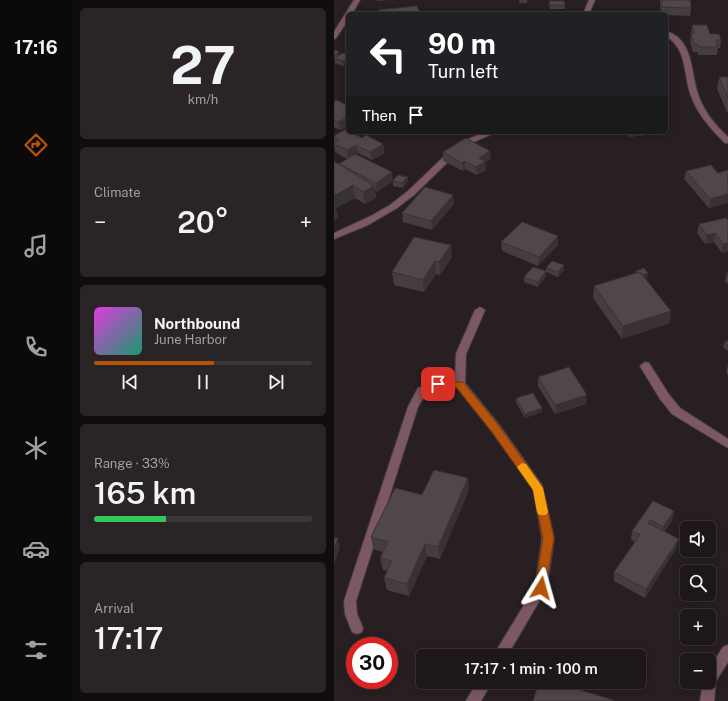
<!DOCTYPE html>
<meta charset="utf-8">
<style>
:root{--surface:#1d1719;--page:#2a2426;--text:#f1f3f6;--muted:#a09fa2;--line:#3b3638;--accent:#b45309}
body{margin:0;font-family:"Public Sans",sans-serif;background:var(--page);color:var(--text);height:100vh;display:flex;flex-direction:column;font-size:15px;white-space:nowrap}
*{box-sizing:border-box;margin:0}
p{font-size:13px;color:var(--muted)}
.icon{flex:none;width:22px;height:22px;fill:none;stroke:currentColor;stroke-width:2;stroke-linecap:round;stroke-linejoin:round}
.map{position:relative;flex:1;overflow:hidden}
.side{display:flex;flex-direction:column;gap:8px;padding:8px;background:#100d0e;width:262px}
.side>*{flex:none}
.guide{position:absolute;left:12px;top:12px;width:322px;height:122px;border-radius:6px;box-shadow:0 2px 10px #0003,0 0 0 1px var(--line);background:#202124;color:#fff;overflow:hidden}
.tools{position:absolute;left:346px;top:521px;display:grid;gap:8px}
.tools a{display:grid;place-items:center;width:36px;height:36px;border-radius:6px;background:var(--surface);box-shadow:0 2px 10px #0003,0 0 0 1px var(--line);font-size:20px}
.speed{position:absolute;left:12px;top:637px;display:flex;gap:8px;font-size:20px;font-weight:700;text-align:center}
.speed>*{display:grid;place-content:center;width:52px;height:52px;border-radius:50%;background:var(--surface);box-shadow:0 2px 10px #0003,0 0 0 1px var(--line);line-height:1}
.speed .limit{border:6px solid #d22;background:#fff;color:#111}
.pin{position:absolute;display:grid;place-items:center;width:34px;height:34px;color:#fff;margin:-17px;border-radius:8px;box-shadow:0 2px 6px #0006}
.me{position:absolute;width:44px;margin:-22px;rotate:8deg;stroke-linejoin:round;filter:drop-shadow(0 0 3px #0008)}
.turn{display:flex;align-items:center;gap:14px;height:84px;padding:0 16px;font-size:18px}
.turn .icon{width:52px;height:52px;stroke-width:2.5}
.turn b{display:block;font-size:28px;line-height:34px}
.then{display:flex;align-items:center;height:38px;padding:0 16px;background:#0003;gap:8px;font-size:15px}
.big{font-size:30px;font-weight:600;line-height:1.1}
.side .widget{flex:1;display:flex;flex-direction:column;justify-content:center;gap:6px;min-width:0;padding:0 14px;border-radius:6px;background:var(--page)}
.side .dial{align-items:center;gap:0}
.dial b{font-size:52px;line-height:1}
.song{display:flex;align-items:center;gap:12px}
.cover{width:48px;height:48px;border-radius:6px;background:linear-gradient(135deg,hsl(300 70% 55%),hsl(160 70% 35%))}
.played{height:4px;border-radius:2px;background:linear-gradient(90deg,var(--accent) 55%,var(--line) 55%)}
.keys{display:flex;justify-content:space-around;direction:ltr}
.heat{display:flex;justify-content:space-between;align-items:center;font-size:22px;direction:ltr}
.charge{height:6px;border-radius:3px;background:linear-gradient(90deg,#34c759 33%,var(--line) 0)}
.trip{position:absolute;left:82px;top:649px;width:230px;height:40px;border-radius:6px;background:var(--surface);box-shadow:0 2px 10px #0003,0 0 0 1px var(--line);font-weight:600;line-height:40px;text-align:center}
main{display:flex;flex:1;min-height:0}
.tabs{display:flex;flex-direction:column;width:72px;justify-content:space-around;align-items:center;background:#0c090a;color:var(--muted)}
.tabs .icon{width:28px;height:28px}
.tabs .selected{color:var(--accent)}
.tabs b{font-size:18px;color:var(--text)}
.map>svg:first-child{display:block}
</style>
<main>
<nav class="tabs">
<b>17:16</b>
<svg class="icon selected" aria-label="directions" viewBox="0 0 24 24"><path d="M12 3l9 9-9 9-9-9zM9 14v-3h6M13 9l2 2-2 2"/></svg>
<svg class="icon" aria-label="music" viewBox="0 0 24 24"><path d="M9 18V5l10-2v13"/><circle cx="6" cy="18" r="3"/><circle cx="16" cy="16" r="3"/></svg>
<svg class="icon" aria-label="phone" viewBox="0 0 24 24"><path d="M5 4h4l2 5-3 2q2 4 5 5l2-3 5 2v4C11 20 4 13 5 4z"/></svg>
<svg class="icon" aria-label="climate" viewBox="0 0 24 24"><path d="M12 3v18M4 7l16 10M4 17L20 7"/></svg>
<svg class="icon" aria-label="car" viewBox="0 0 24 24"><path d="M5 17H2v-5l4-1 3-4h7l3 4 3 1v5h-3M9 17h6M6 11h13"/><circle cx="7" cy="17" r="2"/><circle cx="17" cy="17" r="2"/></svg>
<svg class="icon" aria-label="filters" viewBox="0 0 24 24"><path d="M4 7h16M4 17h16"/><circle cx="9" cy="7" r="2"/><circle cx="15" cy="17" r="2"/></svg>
</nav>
<section class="side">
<div class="widget dial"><b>27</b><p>km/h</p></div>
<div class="widget"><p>Climate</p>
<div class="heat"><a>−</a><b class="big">20°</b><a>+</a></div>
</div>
<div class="widget">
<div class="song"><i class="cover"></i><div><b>Northbound</b><p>June Harbor</p></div></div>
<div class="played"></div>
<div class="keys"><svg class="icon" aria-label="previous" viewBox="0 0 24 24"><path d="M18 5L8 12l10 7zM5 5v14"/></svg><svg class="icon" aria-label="pause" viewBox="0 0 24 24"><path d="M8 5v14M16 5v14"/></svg><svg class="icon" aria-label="next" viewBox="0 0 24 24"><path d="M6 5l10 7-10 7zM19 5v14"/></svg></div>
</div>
<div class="widget"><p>Range · 33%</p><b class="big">165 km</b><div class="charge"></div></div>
<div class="widget"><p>Arrival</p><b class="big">17:17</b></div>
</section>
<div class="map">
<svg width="394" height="701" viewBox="0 0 394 701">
<rect width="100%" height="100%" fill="#271f21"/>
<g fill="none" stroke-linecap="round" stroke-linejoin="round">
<g stroke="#443c3e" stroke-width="2">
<path id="minor" d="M 20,0 L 26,0 L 18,14 L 14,14 L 14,20 L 2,38 L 0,39 L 0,32 Z
M 255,0 L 261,0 L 255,14 L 249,14 Z
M 332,31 C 361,40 356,74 365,97 C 371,113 381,125 394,137 L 394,143 L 391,143 C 377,129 364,115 357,96 C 349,74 354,50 332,36 Z
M 151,132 L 163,132 L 135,144 L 125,151 L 80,195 L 63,208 L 34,225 L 0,239 L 0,233 L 37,216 L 56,205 L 74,191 L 120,147 L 130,141 Z
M 146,307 L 151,310 L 132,354 L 131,383 L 166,426 L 208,485 L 220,538 L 213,588 L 173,656 L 159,656 L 201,587 L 208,538 L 199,489 L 158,432 L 123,388 C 101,388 95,387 84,407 L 22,601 L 23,614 L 29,628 L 28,632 L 23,634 L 18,632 L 11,614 L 10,601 L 74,407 L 84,388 L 104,380 L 121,380 L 122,354 L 141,310 Z
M 311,362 L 315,363 L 334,393 L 346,408 L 394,439 L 394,448 L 338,414 L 326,399 L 306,366 Z
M 394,645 L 394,662 L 382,681 L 380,701 L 366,701 L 369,682 L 375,682 L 375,669 L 389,647 Z
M 143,682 L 158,682 L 147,701 L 132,701 Z"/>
</g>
<use href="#minor" fill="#7c5864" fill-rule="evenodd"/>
</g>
<path fill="#463d40" d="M 43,0 L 56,0 L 43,1 Z
M 185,0 L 193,0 L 193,3 L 185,3 Z
M 326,0 L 356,0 L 357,8 L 356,16 L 332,15 L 332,14 L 327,14 Z
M 215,1 L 231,5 L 231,9 L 216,9 Z
M 358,25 L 376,34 L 387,40 L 386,48 L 384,48 L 383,55 L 364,55 L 363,52 L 359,52 L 356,41 Z
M 0,50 L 5,51 L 5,55 L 14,55 L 14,63 L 9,66 L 1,63 Z
M 385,77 L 394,77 L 394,112 L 393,112 L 383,89 Z
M 0,101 L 14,106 L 14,128 L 13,128 L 13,127 L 6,130 L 0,127 Z
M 292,132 L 320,132 L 320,134 L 295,137 Z
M 0,136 L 28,138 L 49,144 L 50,153 L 38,160 L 24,153 L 22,154 L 59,181 L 74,181 L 69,188 L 59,186 L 59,181 L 43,192 L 41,190 L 42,198 L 31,204 L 21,198 L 2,208 L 4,218 L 0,220 L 0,161 L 5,164 L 13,159 L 1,152 L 0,146 Z
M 109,152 L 157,159 L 151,162 L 152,170 L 143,175 L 131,169 L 129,171 L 109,161 Z
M 394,170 L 394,203 L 375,208 L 350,179 L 352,171 L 384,173 Z
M 119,195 L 120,204 L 98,230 L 69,222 L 68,213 Z
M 394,220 L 388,253 L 380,242 L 371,244 L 363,233 L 365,224 Z
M 224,236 L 224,245 L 204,266 L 168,251 L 167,242 Z
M 118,257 L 106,275 L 102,274 L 90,292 L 60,285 L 58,272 Z
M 212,268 L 230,270 L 224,277 L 212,272 L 212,276 L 204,287 L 190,282 L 190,277 L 212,271 Z
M 302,271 L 314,273 L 313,277 L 311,278 L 336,323 L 288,339 L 259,298 L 260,286 L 301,273 Z
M 394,272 L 394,284 L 391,282 L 393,273 Z
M 394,340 L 394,351 L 389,347 L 390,343 Z
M 394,364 L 394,375 L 392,373 Z
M 204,377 L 252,404 L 221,414 L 204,386 Z
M 182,398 L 208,408 L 208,412 L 191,418 L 182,403 Z
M 135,490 L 106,559 L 93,556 L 75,596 L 53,590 L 50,578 L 54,571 L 49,570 L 46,558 L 49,552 L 39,549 L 37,537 L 88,495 Z
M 319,501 L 340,511 L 338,520 L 331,531 L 343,547 L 311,598 L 280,581 L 280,572 L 301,542 L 297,540 L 298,531 Z"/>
<path fill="#393234" d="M 5,51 L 5,55 L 3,58 L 3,54 Z
M 14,58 L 14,63 L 9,66 L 8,61 Z
M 332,114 L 334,114 L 333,126 L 332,126 Z
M 14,117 L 14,124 L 12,123 L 13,127 L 6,130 L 4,122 Z
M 295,132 L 320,132 L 320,134 L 295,137 Z
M 49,144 L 50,153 L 38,160 L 36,152 Z
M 22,145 L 24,153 L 14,159 L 13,150 Z
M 156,151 L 157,159 L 151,162 L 152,170 L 143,175 L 142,167 L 145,158 Z
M 131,161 L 131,169 L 129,171 L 128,163 Z
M 58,172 L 59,181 L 43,192 L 42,183 Z
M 74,177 L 74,181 L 69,188 L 68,183 Z
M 19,185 L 21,198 L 2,208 L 4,218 L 0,220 L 0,196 Z
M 40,186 L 42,198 L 31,204 L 29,192 Z
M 394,194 L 394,203 L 375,208 L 376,199 Z
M 119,195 L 120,204 L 98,230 L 97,221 Z
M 382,233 L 380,242 L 371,244 L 373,235 Z
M 224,236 L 224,245 L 204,266 L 205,257 Z
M 394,243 L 394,252 L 388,253 L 389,244 Z
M 117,245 L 118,257 L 106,275 L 105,262 Z
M 101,261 L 102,274 L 90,292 L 89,280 Z
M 230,265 L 230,270 L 224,277 L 224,272 Z
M 212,271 L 212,276 L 204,287 L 204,282 Z
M 314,273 L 313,277 L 305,280 L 306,276 Z
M 337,311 L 336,323 L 288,339 L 289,326 Z
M 253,395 L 252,404 L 221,414 L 221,405 Z
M 208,408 L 208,412 L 191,418 L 191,414 Z
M 134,478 L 135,490 L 106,559 L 104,547 Z
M 340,511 L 338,520 L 328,536 L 329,527 Z
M 4,538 L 6,547 L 0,565 L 0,550 Z
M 345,539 L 343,547 L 311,598 L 312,589 Z
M 91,544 L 93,556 L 75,596 L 73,584 Z"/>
<path fill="#51474a" stroke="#393234" d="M 328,0 L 356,0 L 357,8 L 328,7 Z
M 215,1 L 230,1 L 231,5 L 216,5 Z
M 83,6 L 86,14 L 45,14 L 44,10 Z
M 271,13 L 288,14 L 270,14 Z
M 358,25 L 373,25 L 376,34 L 385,34 L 387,40 L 382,40 L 384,47 L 365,47 L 364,44 L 360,44 L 357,33 L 360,33 Z
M 0,50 L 5,51 L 3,54 L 0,54 Z
M 9,53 L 14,55 L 14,58 L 8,61 L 0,58 Z
M 385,77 L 394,77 L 394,98 Z
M 3,100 L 14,106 L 14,117 L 4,122 L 0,119 L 0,101 Z
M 12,129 L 14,130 L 14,132 L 17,132 L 28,138 L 32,135 L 49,144 L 36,152 L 22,145 L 13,150 L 0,144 L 5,140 L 0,138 L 0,136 Z
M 132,138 L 156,151 L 145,158 L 151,161 L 142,167 L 131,161 L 128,163 L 109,152 Z
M 21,154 L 58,172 L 42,183 L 5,164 Z
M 0,161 L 40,186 L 29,192 L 19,185 L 0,196 Z
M 377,165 L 384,173 L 394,170 L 394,183 L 393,183 L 394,183 L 394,194 L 376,199 L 352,171 Z
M 64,175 L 74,177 L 68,183 L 59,181 Z
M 91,187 L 119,195 L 97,221 L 68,213 Z
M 392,218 L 394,220 L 394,243 L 389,244 L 382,233 L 373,235 L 365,224 Z
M 188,222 L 224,236 L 205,257 L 167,242 Z
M 80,237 L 117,245 L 105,262 L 101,261 L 89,280 L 58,272 Z
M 218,261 L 230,265 L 224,272 L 212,268 Z
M 199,267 L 212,271 L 204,282 L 190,277 Z
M 310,268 L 314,273 L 308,275 L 306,272 L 303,273 L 302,271 Z
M 306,272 L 337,311 L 289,326 L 260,286 Z
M 394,340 L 394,346 L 390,343 Z
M 235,367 L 253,395 L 221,405 L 204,377 Z
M 199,393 L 208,408 L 191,414 L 182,398 Z
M 100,470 L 134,478 L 104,547 L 91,544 L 73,584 L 50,578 L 58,561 L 46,558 L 54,542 L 37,537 L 61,488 L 88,495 Z
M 319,501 L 340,511 L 329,527 L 316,520 L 314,523 L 345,539 L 312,589 L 280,572 L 306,535 L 298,531 Z
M 0,538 L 4,538 L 0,550 Z
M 205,682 L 220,682 L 279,700 L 279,701 L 199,701 Z"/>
<path fill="#b45309" stroke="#753606" d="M 104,381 L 129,382 L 165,426 L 209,488 L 220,538 L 211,591 L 207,593 L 203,591 L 201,588 L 209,538 L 199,490 L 158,432 L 123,388 L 101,387 L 101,382 Z"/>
<path fill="#f59e0b" d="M 188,463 L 192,464 L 209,488 L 214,512 L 212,515 L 205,515 L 203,512 L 199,490 L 183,467 Z"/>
</svg>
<div class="tools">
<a><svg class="icon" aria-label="sound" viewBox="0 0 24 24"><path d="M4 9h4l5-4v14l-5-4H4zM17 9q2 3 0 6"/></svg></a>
<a><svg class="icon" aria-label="search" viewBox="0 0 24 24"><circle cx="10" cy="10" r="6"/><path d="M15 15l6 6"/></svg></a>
<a>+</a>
<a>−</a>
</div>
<div class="speed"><div class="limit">30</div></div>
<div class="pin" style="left:104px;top:384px;background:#d93025"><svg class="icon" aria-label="arrive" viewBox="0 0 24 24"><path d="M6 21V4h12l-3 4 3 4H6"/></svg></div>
<svg class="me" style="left:207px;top:588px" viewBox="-20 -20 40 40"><path d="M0-17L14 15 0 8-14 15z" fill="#b45309" stroke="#fff" stroke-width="4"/></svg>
<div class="trip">17:17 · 1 min · 100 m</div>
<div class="guide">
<div class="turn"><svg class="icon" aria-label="left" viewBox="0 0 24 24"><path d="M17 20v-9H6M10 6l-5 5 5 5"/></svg><div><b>90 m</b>Turn left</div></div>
<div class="then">Then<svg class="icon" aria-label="arrive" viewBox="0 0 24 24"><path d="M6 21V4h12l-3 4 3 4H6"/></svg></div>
</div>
</div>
</main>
